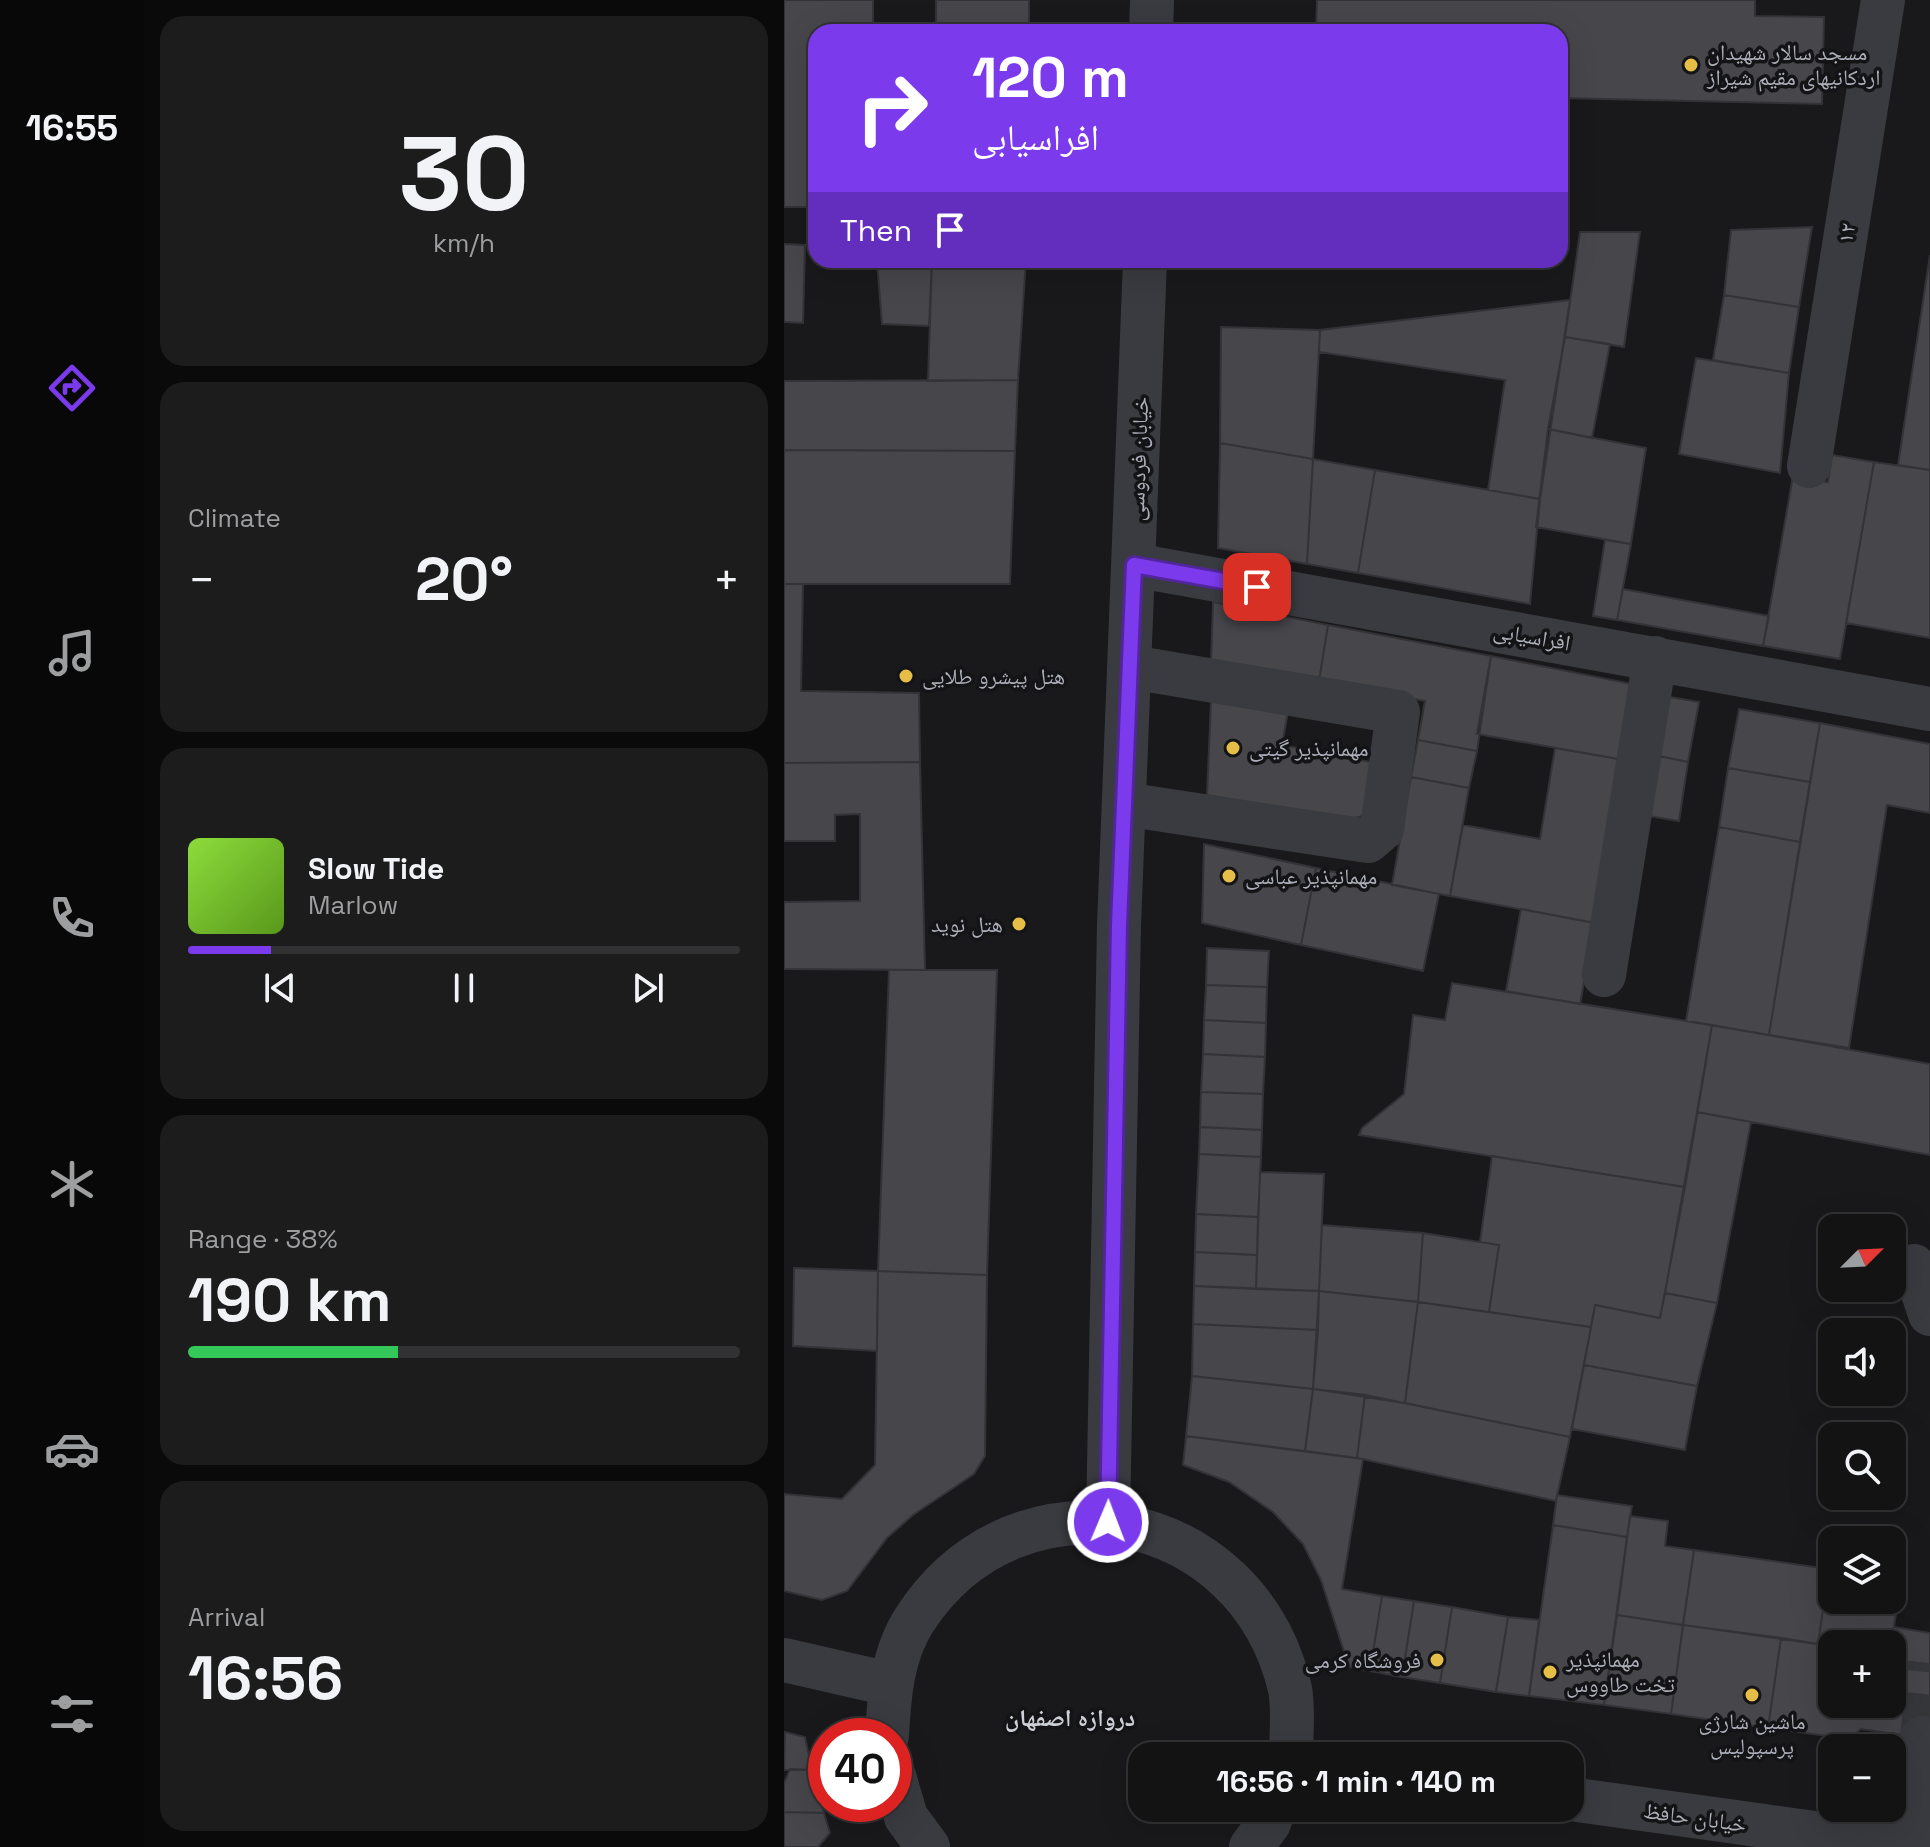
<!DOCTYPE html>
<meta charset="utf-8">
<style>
:root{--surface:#131314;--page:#1c1c1d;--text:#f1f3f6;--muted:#9d9ea0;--line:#323234;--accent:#7c3aed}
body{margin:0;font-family:"Space Grotesk","Noto Naskh Arabic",sans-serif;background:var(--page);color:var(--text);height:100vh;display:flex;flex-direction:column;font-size:30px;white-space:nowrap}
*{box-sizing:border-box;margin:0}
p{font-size:26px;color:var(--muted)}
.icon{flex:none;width:44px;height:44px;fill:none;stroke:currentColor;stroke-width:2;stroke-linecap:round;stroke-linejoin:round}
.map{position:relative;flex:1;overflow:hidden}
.sheet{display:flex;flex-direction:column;gap:16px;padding:16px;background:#0a0a0b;width:640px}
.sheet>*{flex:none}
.hud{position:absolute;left:24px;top:24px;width:760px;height:244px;border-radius:24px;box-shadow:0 8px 32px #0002,0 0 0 2px var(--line);background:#7c3aed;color:#fff;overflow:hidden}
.needle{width:52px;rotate:66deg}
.buttons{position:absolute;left:1034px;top:1214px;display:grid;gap:16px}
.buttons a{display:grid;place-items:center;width:88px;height:88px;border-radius:16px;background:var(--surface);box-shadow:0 8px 32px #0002,0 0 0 2px var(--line);font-size:40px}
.speed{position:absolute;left:24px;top:1718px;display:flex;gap:16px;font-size:40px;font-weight:700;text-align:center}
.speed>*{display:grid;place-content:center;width:104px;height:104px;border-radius:50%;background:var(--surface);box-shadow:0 8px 32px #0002,0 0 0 2px var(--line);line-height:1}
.speed .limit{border:12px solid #d22;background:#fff;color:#111}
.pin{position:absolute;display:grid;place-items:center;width:68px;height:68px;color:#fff;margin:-34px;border-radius:16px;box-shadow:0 4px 12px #0006}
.me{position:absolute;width:88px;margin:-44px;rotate:1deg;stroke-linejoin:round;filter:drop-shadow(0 0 6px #0008)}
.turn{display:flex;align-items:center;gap:28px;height:168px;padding:0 32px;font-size:36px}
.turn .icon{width:104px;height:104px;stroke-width:2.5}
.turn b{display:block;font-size:56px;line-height:68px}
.then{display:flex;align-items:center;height:76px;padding:0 32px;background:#0003;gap:16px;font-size:30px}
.big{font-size:60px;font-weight:700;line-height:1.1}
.sheet .card{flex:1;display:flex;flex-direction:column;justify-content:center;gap:12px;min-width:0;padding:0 28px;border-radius:24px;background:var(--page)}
.sheet .dial{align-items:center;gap:0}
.dial b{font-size:104px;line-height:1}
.song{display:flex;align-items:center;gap:24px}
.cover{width:96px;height:96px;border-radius:12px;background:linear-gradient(135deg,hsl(90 70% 55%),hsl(90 70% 35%))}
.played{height:8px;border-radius:4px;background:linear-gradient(90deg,var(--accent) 15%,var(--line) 15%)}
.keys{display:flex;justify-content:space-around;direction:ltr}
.heat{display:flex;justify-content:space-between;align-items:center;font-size:44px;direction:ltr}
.charge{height:12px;border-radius:6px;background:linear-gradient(90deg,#34c759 38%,var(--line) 0)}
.trip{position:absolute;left:344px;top:1742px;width:456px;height:80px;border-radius:24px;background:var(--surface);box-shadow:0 8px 32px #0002,0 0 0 2px var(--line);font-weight:700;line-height:80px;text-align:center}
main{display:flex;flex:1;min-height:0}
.dock{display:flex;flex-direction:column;width:144px;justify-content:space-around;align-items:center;background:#080808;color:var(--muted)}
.dock .icon{width:56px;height:56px}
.dock .current{color:var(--accent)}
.dock b{font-size:36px;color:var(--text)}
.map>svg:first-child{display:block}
</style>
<main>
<nav class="dock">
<b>16:55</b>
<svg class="icon current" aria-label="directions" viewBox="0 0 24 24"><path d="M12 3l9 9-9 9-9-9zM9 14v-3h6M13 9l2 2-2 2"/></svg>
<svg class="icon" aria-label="music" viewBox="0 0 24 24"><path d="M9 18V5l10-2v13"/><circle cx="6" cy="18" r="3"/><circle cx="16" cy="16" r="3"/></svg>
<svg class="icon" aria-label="phone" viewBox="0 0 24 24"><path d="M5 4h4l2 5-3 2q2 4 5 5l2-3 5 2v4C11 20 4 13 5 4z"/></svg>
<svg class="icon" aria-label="climate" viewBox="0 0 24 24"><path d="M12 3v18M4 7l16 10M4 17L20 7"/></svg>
<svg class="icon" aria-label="car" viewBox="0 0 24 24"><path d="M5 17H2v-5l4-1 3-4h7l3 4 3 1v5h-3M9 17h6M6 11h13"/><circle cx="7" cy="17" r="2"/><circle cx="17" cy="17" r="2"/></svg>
<svg class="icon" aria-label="filters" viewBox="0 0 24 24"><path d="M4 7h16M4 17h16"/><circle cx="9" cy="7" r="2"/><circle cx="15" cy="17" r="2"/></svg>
</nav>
<section class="sheet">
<div class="card dial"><b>30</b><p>km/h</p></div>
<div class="card"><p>Climate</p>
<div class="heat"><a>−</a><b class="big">20°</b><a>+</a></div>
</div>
<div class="card">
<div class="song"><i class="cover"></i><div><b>Slow Tide</b><p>Marlow</p></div></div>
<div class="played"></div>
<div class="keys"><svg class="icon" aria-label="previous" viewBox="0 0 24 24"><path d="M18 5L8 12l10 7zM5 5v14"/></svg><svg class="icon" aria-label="pause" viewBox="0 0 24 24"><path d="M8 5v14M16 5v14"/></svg><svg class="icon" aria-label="next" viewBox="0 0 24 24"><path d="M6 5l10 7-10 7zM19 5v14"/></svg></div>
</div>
<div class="card"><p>Range · 38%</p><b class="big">190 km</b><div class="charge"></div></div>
<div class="card"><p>Arrival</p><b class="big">16:56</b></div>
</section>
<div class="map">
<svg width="1146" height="1847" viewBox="0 0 1146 1847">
<rect width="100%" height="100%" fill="#19191b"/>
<path fill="#46464b" stroke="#333337" stroke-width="2" fill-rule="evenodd" d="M 0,0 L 89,0 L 89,32 L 32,32 L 32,207 L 0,207 Z
M 152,0 L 245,0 L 245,32 L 152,32 Z
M 533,0 L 971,0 L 971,16 L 1040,17 L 1038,104 L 776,98 L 776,32 L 532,32 Z
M 1028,227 L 1015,307 L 940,295 L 947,230 Z
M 796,232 L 856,232 L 840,347 L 781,337 Z
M 0,244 L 21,245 L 19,323 L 0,322 Z
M 1146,255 L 1146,470 L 1114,465 Z
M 93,260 L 148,260 L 145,326 L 98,324 Z
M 148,260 L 242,260 L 234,380 L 144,381 Z
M 940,295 L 1015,307 L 1005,373 L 929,360 Z
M 786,300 L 756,499 L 704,490 L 721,380 L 535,352 L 536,330 Z
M 437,327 L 536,330 L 529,459 L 436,443 Z
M 781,337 L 826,344 L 808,438 L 764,429 Z
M 912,358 L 1005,373 L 996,473 L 895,454 Z
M 234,380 L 231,451 L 0,450 L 0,381 Z
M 764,429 L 862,448 L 847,544 L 752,527 Z
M 436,443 L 529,459 L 523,564 L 434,548 Z
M 0,450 L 231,451 L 226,584 L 0,584 Z
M 1048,455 L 1090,462 L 1056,659 L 979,646 L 1009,476 L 1044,482 Z
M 529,459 L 591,470 L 574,573 L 523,564 Z
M 1090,462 L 1146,470 L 1146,638 L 1062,623 Z
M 591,470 L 756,499 L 746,604 L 574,573 Z
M 821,540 L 847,544 L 833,620 L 809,616 Z
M 0,584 L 19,584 L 17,691 L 135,693 L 136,762 L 0,763 Z
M 839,589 L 985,616 L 979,646 L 833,620 Z
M 429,602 L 544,625 L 535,681 L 427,663 Z
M 544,625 L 707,656 L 693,751 L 634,740 L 641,701 L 535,681 Z
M 707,656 L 853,685 L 840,760 L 693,734 Z
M 886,697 L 915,702 L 904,762 L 875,756 Z
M 427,700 L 504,712 L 498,745 L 597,764 L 579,816 L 561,820 L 423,795 Z
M 955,709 L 1036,723 L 1026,782 L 944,768 Z
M 1036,723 L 1146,744 L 1146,813 L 1103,805 L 1065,1048 L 985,1035 Z
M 634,740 L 693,751 L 685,788 L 627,777 Z
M 771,748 L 840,760 L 811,923 L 666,896 L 679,825 L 756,839 Z
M 875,756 L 904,762 L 895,821 L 865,816 Z
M 136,762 L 141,970 L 0,969 L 0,902 L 76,901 L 76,814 L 51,815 L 51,841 L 0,841 L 0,763 Z
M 944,768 L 1026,782 L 1016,842 L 935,827 Z
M 627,777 L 685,788 L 666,896 L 608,885 Z
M 935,827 L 1016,842 L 985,1035 L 902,1021 Z
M 420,844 L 532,868 L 517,945 L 418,923 Z
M 532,868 L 655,894 L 639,971 L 517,945 Z
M 737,909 L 811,923 L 796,1004 L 722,991 Z
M 423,948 L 485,951 L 483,987 L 422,985 Z
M 105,970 L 213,970 L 203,1275 L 94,1271 Z
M 668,983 L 928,1025 L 901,1187 L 575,1135 L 578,1128 L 620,1094 L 629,1015 L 661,1020 Z
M 422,985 L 483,987 L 482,1023 L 420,1020 Z
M 420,1020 L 482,1023 L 481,1057 L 419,1054 Z
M 928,1025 L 1146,1064 L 1146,1155 L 913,1112 Z
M 419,1054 L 481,1057 L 479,1094 L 417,1092 Z
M 417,1092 L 479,1094 L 478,1130 L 416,1127 Z
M 913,1112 L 967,1122 L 933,1303 L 881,1293 Z
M 416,1127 L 478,1130 L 477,1157 L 415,1154 Z
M 415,1154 L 477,1157 L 474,1217 L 412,1214 Z
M 708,1156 L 901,1187 L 876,1318 L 811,1305 L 807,1327 L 705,1312 L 715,1245 L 696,1242 Z
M 476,1172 L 540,1174 L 535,1291 L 472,1289 Z
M 412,1214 L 474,1217 L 473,1255 L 411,1252 Z
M 538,1225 L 639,1233 L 634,1302 L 535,1291 Z
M 639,1233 L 715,1245 L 705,1312 L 634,1302 Z
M 411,1252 L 473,1255 L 472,1289 L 410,1286 Z
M 10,1268 L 94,1271 L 93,1351 L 9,1346 Z
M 94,1271 L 203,1275 L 201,1456 L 190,1474 L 129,1515 L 103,1538 L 63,1591 L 38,1600 L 0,1591 L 0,1494 L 58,1499 L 91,1465 Z
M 410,1286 L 535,1291 L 534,1330 L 409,1324 Z
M 535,1291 L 634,1302 L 621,1403 L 529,1389 Z
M 881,1293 L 933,1303 L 913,1386 L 800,1365 L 811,1305 L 876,1318 Z
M 634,1302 L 807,1327 L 786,1437 L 621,1403 Z
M 409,1324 L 534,1330 L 529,1389 L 408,1376 Z
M 800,1365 L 913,1386 L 901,1450 L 788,1429 Z
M 408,1376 L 529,1389 L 521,1451 L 402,1436 Z
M 529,1389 L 581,1395 L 573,1458 L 521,1451 Z
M 581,1395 L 786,1437 L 772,1501 L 573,1458 Z
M 402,1436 L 579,1459 L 558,1589 L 598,1596 L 586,1671 L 565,1667 L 537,1580 L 519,1544 L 489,1512 L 445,1482 L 399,1465 Z
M 773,1495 L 848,1506 L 843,1537 L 769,1525 Z
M 846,1516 L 884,1521 L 881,1546 L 910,1550 L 899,1625 L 833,1615 Z
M 769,1525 L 843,1537 L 820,1705 L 745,1696 Z
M 910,1550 L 1045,1569 L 1034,1644 L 899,1625 Z
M 1045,1569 L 1048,1569 L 1048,1600 L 1108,1600 L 1108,1579 L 1117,1580 L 1110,1627 L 1146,1633 L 1146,1739 L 1077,1729 L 1065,1739 L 984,1728 L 997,1638 L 1034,1644 ZM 1048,1644 L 1108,1644 L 1108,1704 L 1048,1704 Z
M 598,1596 L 630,1601 L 618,1677 L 586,1671 Z
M 630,1601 L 668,1607 L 656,1683 L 618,1677 Z
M 668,1607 L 724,1617 L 712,1692 L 656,1683 Z
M 833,1615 L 899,1625 L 887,1714 L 820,1705 Z
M 724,1617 L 755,1620 L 745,1696 L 712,1692 Z
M 899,1625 L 997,1638 L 984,1728 L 887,1714 Z
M 1,1732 L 21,1737 L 28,1770 L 0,1770 Z
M 6,1769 L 28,1770 L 40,1813 L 0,1812 L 0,1783 Z
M 0,1812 L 40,1813 L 46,1833 L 34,1847 L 0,1847 Z"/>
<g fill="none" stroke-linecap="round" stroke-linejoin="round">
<path stroke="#36373b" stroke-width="44" stroke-dasharray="44 22" stroke-linecap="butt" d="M 1138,1738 L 1146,1663"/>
<path stroke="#3a3b40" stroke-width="44" d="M 367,32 L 368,0
M 1025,466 L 1099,0
M 350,565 L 1146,709
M 340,804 L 584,841 L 598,829 L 614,712 L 347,667
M 820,975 L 871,658
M 1130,1266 L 1146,1314
M 324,1522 L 335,925 L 361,260
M 0,1660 L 105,1684
M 103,1736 C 105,1697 108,1654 131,1619 C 234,1461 464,1507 506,1689 C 510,1710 507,1735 507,1756
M 110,1776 L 122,1817 L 144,1847
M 786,1799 L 1132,1847
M 1125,1846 L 1138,1738
M 467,1847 L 485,1823 L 490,1808"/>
</g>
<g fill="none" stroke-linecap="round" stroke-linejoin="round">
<g stroke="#51269a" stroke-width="20">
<path id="route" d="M 324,1522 L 335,925 L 350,565 L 473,587"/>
</g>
<use href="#route" stroke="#7c3aed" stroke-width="14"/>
</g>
<g fill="#e6bd46" stroke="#141416" stroke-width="3">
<circle cx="907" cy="65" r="8"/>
<circle cx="122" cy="676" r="8"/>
<circle cx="449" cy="748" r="8"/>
<circle cx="445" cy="876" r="8"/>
<circle cx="235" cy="924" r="8"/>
<circle cx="653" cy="1660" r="8"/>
<circle cx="766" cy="1672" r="8"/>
<circle cx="968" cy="1695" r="8"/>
</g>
<g text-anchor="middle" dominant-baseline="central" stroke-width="7" stroke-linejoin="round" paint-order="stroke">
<g font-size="22" fill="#acafba" stroke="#141416" text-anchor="start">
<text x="923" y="52">مسجد سالار شهیدان<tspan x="923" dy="25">اردکانیهای مقیم شیراز</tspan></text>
<text x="138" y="676">هتل پیشرو طلایی</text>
<text x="465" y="748">مهمانپذیر گیتی</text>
<text x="461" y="876">مهمانپذیر عباسی</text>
<text x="219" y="924" text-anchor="end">هتل نوید</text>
<text x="782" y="1659">مهمانپذیر<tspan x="782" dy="25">تخت طاووس</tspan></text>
<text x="637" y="1660" text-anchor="end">فروشگاه کرمی</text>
<text x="968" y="1721" text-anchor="middle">ماشین شارژی<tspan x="968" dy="25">پرسپولیس</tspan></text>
</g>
<g font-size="22" fill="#acafba" stroke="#141416">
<text transform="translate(1062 233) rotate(-81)">۱۲</text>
<text transform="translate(354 459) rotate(-88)">خیابان فردوسی</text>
<text transform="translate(748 636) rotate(10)">افراسیابی</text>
<text transform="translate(911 1817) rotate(8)">خیابان حافظ</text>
</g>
<g font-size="24" font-weight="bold" fill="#cdcfd6" stroke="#141416">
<text x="286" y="1717">دروازه اصفهان</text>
</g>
</g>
</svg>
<div class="buttons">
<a><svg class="needle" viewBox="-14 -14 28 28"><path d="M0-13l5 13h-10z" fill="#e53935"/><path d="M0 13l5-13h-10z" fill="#9d9ea0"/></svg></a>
<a><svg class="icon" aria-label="sound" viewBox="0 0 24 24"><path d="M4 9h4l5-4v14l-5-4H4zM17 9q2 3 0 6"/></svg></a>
<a><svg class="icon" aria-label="search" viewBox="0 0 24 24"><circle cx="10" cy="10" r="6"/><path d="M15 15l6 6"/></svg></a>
<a><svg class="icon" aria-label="layers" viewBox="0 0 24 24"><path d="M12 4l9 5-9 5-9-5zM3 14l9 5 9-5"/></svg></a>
<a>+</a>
<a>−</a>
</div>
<div class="speed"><div class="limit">40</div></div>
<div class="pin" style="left:473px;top:587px;background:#d93025"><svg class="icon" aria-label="arrive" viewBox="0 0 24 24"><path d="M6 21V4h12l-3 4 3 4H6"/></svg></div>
<svg class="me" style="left:324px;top:1522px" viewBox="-20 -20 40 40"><circle r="17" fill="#7c3aed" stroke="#fff" stroke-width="3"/><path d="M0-11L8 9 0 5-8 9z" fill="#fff"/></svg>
<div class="trip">16:56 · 1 min · 140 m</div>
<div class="hud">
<div class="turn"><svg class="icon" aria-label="right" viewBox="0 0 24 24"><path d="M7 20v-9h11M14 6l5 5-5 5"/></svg><div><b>120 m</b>افراسیابی</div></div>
<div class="then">Then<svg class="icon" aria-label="arrive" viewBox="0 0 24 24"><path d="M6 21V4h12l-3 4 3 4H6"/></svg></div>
</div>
</div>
</main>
